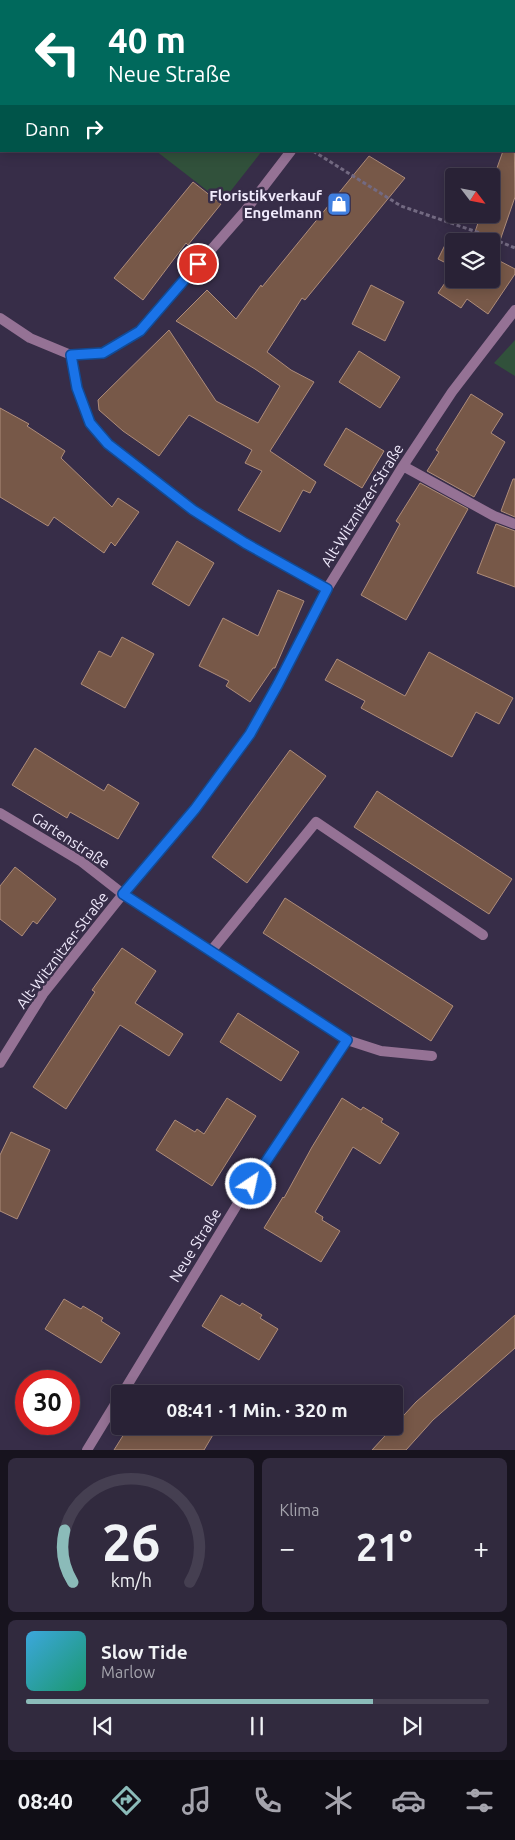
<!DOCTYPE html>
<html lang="de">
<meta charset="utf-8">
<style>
:root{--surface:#292236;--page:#312a3e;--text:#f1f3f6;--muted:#a5a4ad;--line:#453f51;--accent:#8bbbb9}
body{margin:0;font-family:Ubuntu,sans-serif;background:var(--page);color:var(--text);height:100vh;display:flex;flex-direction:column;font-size:19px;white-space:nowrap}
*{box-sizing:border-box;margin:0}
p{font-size:16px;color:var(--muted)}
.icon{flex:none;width:28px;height:28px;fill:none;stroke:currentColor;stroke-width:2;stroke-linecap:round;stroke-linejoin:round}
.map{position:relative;height:1450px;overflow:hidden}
.panel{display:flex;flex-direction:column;gap:8px;padding:8px;background:#17131e;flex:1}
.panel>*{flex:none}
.hud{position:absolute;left:0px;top:0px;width:515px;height:152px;box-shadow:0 2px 12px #0003,0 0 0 1px var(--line);background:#00695c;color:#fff;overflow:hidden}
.needle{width:32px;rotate:122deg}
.buttons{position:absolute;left:445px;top:168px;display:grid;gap:10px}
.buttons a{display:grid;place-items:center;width:55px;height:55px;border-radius:5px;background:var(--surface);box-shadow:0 2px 12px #0003,0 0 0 1px var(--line);font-size:25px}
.speed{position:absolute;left:15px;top:1370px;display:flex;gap:10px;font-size:25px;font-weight:700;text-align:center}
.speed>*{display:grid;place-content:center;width:65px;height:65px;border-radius:50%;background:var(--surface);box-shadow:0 2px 12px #0003,0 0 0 1px var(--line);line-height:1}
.speed .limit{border:8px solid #d22;background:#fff;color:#111}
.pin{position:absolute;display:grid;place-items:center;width:42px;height:42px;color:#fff;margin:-21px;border:2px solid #fff;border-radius:50%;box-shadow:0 1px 5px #0007}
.me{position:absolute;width:55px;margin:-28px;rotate:34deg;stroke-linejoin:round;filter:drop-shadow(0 0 4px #0008)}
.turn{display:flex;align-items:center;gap:18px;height:105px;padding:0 25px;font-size:22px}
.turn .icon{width:65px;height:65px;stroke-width:2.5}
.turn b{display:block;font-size:35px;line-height:42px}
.then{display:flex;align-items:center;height:48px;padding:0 25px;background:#0003;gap:10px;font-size:19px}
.big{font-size:38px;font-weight:700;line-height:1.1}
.panel .tile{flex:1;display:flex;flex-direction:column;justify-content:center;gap:8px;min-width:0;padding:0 18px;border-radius:8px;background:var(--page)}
.panel .dial{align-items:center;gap:0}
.dial svg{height:130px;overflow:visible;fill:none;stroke:var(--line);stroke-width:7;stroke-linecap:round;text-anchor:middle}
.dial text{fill:var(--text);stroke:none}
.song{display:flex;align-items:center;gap:15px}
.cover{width:60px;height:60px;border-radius:8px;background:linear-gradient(135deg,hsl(200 70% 55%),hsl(160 70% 35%))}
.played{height:5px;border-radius:2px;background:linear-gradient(90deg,var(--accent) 75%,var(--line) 75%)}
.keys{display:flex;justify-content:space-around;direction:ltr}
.heat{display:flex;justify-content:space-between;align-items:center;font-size:28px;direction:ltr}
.panel .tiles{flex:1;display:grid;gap:8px;grid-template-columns:1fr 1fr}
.tile:last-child{grid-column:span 2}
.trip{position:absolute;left:111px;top:1385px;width:292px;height:50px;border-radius:5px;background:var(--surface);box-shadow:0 2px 12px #0003,0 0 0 1px var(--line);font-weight:700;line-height:50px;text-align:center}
.menu{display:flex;height:80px;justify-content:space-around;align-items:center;background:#100e16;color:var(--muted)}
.menu .icon{width:35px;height:35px}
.menu .selected{color:var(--accent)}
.menu b{font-size:22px;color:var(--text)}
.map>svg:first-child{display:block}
</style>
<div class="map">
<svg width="515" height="1450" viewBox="0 0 515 1450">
<rect width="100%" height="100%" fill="#372d48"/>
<path fill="#31513b" d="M 9,0 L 223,0 L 225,1 L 7,1 Z
M 156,151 L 262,151 L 222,202 Z
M 515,340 L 515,376 L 494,363 Z"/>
<path fill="#775848" stroke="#ae8c7a" d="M 514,128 L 515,197 L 494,258 L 515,269 L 515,274 L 488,314 L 467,299 L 461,308 L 438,293 L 454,270 L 454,279 L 491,279 L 491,241 L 472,241 L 481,214 L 491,214 L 491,185 L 503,151 L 514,151 Z
M 369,156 L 405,178 L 305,300 L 302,298 L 267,352 L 291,370 L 314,382 L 270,451 L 316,482 L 310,493 L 303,490 L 280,532 L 238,510 L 262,471 L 245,463 L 252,450 L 189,415 L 159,456 L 123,431 L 99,410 L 98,400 L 169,330 L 216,401 L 258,423 L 280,386 L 255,369 L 176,321 L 207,290 L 236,319 L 261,285 L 262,287 Z
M 193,182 L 221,204 L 188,245 L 186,243 L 143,300 L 114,278 Z
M 450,235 L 463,241 L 454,241 L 454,267 L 438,259 Z
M 371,285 L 404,302 L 385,341 L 352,324 Z
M 359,351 L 400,377 L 380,408 L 339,382 Z
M 471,394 L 503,414 L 491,433 L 505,442 L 474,497 L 427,471 L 439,452 L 436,450 Z
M 0,408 L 29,424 L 27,426 L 65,451 L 61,458 L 112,507 L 118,498 L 139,512 L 115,546 L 111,542 L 104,553 L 54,517 L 48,526 L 0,497 Z
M 346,428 L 384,451 L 362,488 L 324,465 Z
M 513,479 L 515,479 L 515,517 L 501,511 Z
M 420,483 L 468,509 L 406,620 L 361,595 L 400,524 L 396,521 Z
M 496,524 L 515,531 L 515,587 L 477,573 Z
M 177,541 L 214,563 L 189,606 L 152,584 Z
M 278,590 L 304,601 L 275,668 L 273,668 L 250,702 L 226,686 L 229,681 L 199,666 L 223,618 L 258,636 Z
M 122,637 L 154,654 L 125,708 L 81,684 L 99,651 L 111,657 Z
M 429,652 L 513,698 L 499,724 L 476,712 L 452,757 L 361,708 L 365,701 L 325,680 L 337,659 L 405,696 Z
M 35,748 L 104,791 L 108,784 L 139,803 L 118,839 L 70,812 L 67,818 L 12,785 Z
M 290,750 L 326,776 L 247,883 L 212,857 Z
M 377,791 L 512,879 L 489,914 L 354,827 Z
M 15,867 L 56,899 L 37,924 L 33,921 L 22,936 L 0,919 L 0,886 Z
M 285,898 L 453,1006 L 431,1041 L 263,933 Z
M 122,948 L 156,971 L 135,1003 L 183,1034 L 169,1056 L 120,1025 L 66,1109 L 33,1087 L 95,992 L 92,990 Z
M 238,1013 L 299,1052 L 281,1081 L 220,1042 Z
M 227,1098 L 256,1116 L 212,1186 L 156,1150 L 175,1120 L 195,1132 L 197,1129 L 204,1134 Z
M 342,1098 L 361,1110 L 363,1107 L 383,1119 L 381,1122 L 399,1133 L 380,1164 L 353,1147 L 315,1212 L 323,1217 L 322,1220 L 340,1231 L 321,1262 L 264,1228 L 283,1197 L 284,1198 L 312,1147 Z
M 11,1132 L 50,1150 L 17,1219 L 0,1211 L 0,1155 Z
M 221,1295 L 240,1306 L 242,1303 L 262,1315 L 260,1318 L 278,1329 L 259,1360 L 202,1326 Z
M 64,1299 L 81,1309 L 83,1306 L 103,1318 L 101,1321 L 120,1333 L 101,1363 L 45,1329 Z
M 515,1315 L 515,1348 L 433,1420 L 406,1450 L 372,1450 L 416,1402 Z
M 129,1426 L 214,1426 L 217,1428 L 204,1450 L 114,1450 Z"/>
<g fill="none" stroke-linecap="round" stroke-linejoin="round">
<path stroke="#736a82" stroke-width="3" stroke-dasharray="4 2.5" stroke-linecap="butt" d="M 140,1 L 141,0
M 313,151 L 401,206 L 477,232 L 515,248"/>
<path stroke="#957295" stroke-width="10" d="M 236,0 L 237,1
M 211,951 L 316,822 L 483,935"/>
<path stroke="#957295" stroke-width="10" d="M 401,1 L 402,0
M 0,318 L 30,338 L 71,355 L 103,353 L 140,331 L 245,211 L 291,151
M 71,355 L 77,388 L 90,423 L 108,444 L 193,510 L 245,543 L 327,589
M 403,466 L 494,516 L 515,524
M 0,813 L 82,862 L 123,894 L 347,1040 L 240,1200 L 122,1394
M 347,1040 L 381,1051 L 432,1056
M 0,1063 L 43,994 L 123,894 L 195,809 L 250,734 L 278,684 L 327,589 L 403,466 L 452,392 L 515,310
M 87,1450 L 120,1396"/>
</g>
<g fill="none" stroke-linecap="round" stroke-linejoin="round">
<g stroke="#114b97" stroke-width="12">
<path id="route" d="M 198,264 L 140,331 L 103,353 L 71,355 L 77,388 L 90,423 L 108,444 L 193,510 L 245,543 L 327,589 L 278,684 L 250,734 L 195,809 L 123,894 L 347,1040 L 251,1184"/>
</g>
<use href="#route" stroke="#1a73e8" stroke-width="9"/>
</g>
<defs>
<g id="shop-square" transform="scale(1.25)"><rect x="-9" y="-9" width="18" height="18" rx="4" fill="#3f7fe0" stroke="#372d48"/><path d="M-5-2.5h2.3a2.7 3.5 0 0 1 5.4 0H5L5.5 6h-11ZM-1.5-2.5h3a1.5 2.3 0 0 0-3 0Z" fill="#fff"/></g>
</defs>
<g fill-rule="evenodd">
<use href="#shop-square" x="339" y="204"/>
</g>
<g text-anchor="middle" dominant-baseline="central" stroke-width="5" stroke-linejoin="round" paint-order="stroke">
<g font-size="15" font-weight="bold" fill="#f0eafc" stroke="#372d48" text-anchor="end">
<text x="322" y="195">Floristikverkauf<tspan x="322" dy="17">Engelmann</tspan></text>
</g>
<g font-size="15" fill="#f0eafc" stroke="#372d48">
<text transform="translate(362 505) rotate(-58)">Alt-Witznitzer-Straße</text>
<text transform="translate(71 840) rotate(33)">Gartenstraße</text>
<text transform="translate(62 950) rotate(-53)">Alt-Witznitzer-Straße</text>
<text transform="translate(195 1245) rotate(-58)">Neue Straße</text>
</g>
</g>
</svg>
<div class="buttons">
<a><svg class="needle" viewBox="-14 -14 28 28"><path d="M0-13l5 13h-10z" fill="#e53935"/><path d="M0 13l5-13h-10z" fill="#a5a4ad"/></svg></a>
<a><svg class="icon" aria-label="layers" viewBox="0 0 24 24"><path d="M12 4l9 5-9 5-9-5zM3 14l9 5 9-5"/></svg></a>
</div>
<div class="speed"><div class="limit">30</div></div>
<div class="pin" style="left:198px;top:264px;background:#d93025"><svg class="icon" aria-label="arrive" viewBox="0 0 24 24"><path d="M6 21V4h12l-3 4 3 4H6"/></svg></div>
<svg class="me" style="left:251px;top:1184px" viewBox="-20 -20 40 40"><circle r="17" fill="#1a73e8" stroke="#fff" stroke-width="3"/><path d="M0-11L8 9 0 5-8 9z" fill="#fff"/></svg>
<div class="trip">08:41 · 1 Min. · 320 m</div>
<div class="hud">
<div class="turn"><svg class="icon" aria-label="left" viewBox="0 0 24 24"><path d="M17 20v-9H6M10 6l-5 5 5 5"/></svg><div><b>40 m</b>Neue Straße</div></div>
<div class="then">Dann<svg class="icon" aria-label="right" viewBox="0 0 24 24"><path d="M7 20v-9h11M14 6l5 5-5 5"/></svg></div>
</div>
</div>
<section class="panel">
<div class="tiles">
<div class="tile dial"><svg viewBox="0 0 100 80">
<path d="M14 69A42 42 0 1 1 86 69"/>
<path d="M14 69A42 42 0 0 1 9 37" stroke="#8bbbb9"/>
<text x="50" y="56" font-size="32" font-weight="700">26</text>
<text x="50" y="72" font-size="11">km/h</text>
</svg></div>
<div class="tile"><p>Klima</p>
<div class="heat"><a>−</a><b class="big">21°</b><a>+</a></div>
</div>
<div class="tile">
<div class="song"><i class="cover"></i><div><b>Slow Tide</b><p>Marlow</p></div></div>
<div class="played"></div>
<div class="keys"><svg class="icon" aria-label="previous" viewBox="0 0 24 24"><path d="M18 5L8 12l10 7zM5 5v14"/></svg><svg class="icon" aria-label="pause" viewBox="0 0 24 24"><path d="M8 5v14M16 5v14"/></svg><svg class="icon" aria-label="next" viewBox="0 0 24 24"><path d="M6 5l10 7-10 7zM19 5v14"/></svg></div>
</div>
</div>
</section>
<nav class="menu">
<b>08:40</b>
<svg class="icon selected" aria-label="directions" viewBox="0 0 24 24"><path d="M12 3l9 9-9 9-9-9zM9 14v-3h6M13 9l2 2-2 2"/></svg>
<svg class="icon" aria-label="music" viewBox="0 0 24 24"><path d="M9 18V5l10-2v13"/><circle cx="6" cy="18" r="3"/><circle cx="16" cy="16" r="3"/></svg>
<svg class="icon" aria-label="phone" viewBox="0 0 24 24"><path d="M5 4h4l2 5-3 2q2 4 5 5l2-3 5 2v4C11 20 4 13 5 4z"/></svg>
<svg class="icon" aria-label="climate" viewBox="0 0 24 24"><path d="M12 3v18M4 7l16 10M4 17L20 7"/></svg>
<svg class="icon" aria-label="car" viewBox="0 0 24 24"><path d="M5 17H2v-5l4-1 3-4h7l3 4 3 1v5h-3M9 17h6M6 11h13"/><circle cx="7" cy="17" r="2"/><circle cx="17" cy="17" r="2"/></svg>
<svg class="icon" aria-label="filters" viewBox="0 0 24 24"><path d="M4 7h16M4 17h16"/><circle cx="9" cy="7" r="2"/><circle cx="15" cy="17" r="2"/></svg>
</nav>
